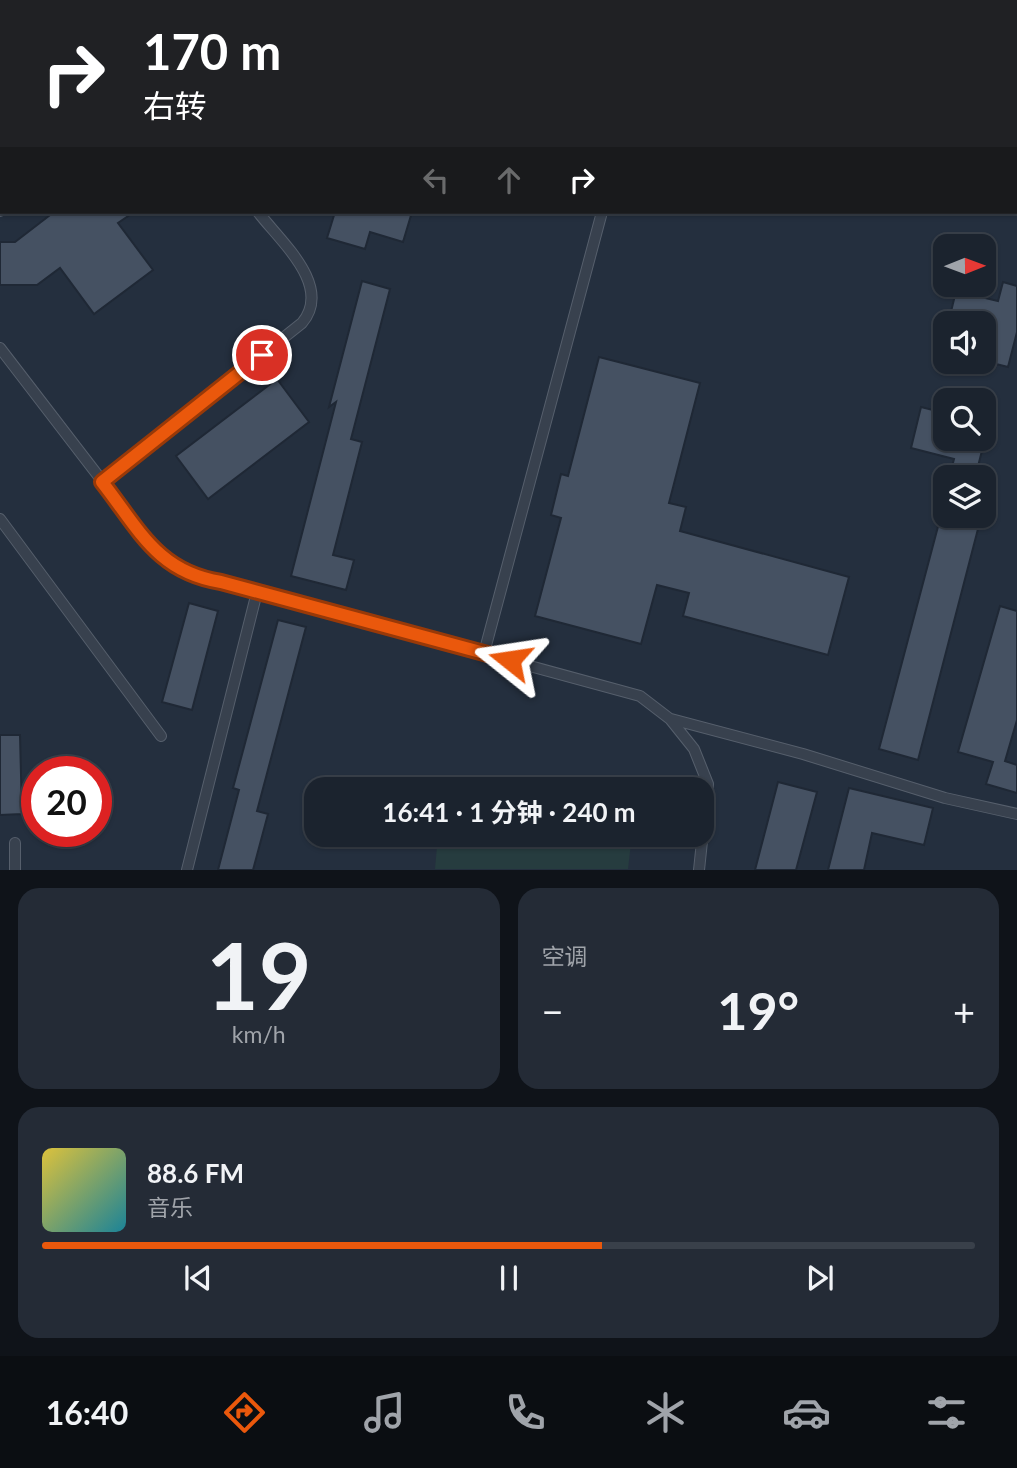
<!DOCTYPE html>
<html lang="zh">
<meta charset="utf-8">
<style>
:root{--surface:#1b232e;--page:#242b36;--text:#f1f3f6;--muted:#a0a4aa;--line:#39404a;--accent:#ea580c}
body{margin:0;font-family:Lato,"Noto Sans SC",sans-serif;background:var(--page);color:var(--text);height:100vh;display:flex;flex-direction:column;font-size:26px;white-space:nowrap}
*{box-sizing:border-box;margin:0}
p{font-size:23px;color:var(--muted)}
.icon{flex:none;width:38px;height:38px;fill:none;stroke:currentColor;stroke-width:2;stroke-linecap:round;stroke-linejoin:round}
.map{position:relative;height:870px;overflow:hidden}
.side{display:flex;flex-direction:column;gap:18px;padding:18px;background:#0f1319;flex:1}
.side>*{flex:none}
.top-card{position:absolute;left:0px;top:0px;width:1018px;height:214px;box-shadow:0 2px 5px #0004,0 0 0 2px var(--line);background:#202124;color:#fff;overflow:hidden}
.needle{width:46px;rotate:89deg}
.fabs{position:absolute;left:933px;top:234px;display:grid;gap:14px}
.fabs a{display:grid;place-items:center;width:63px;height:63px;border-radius:14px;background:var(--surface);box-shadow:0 2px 5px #0004,0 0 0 2px var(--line);font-size:35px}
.speed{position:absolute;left:21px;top:756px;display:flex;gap:14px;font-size:35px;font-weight:700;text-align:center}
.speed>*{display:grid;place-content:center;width:91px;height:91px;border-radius:50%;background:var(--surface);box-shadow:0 2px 5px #0004,0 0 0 2px var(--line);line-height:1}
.speed .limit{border:10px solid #d22;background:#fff;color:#111}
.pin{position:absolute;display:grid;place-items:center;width:60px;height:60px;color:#fff;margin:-30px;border:4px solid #fff;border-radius:50%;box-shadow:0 2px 7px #0007}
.me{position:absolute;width:77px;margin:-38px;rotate:285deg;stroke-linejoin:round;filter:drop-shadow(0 0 5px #0008)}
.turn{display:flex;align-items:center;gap:24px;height:147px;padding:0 28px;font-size:32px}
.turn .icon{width:91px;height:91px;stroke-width:2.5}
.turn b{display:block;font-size:49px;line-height:60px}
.lanes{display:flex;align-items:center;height:66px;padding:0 28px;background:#0003;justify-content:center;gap:35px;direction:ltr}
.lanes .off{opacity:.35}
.big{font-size:52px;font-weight:700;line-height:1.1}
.side .card{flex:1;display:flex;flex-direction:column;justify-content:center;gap:10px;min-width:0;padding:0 24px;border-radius:21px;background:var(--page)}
.side .dial{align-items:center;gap:0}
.dial b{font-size:91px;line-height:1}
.song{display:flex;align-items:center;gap:21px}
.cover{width:84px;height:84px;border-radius:10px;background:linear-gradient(135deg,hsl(50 70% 55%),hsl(190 70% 35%))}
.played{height:7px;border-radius:4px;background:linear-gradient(90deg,var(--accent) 60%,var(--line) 60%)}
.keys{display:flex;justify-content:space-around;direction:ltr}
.heat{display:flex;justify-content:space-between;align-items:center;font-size:38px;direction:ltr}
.side .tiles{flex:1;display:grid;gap:18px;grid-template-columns:1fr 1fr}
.card:last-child{grid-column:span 2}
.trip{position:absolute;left:304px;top:777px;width:410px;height:70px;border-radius:21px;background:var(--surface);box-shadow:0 2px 5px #0004,0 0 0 2px var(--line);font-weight:700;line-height:70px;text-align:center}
.dock{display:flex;height:112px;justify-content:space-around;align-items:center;background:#0b0e12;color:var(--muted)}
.dock .icon{width:49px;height:49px}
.dock .on{color:var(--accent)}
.dock b{font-size:32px;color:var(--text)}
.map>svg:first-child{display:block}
</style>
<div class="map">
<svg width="1017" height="870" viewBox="0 0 1017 870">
<rect width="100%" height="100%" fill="#242f3e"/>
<path fill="#263c3f" d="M 438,835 L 632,835 L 628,869 L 435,869 Z"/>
<path fill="#455162" stroke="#1f2835" stroke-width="2" d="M 54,212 L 134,212 L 118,223 L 153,270 L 94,314 L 60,268 L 37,285 L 0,285 L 0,242 L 15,242 Z
M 335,212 L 412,212 L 403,242 L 370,232 L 365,249 L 327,238 Z
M 362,281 L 390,289 L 351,439 L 362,442 L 333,555 L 354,560 L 346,590 L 291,576 L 336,402 L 329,407 Z
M 1003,282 L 1017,286 L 1017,332 L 1008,367 L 984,361 L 988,343 L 984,342 L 984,324 L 948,324 L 956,291 L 998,301 Z
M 599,357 L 700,383 L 669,503 L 686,507 L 680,531 L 849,577 L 828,655 L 683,616 L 689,593 L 657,585 L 641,644 L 535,616 L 561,518 L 551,515 L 561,474 L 568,476 Z
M 277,379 L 309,422 L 208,499 L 176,456 Z
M 921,407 L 945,413 L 945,439 L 985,439 L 975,478 L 949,478 L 954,459 L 911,448 Z
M 940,519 L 978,529 L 918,760 L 879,749 Z
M 189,603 L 218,611 L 192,710 L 162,702 Z
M 1000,606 L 1017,611 L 1017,720 L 1005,761 L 1017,765 L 1017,793 L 986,784 L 993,762 L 958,752 Z
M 278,620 L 306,627 L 257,811 L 268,814 L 253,870 L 218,870 L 239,790 L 233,788 Z
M 0,735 L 20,735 L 22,814 L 0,815 Z
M 778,782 L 817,792 L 796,870 L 755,870 Z
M 849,788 L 933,808 L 924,845 L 872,833 L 864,870 L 828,870 Z"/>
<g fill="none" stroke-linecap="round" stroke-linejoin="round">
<g stroke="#565f6c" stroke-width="12">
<path id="lane" d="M 95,0 L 101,2
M 762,0 L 768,2
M 134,2 L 135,0
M 658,2 L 659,0
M 914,2 L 915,0
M 0,103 L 2,101
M 0,211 L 2,210
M 0,348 L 156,551 C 176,569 194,578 221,582 L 640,696 L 670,719 L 694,749 L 708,784 L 699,870
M 102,482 L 302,323 C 333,286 281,242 258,212
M 0,519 L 161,736
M 484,653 L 602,212
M 671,719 L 803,754 L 945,798 L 1017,814
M 15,843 L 15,870
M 187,870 L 257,592"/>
</g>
<use href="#lane" stroke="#38414e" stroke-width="10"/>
</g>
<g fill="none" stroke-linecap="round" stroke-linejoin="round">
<g stroke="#983908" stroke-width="18">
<path id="route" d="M 262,355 L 102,482 C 139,529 157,572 221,582 L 510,660"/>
</g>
<use href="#route" stroke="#ea580c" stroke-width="12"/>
</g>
</svg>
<div class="fabs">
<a><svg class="needle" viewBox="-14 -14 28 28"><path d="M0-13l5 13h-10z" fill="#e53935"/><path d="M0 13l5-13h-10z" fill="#a0a4aa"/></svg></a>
<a><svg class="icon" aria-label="sound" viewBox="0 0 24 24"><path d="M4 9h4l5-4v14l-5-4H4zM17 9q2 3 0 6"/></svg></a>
<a><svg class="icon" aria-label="search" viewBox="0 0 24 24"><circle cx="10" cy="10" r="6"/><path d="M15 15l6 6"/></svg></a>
<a><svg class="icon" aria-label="layers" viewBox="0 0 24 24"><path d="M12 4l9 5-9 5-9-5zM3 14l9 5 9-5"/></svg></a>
</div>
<div class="speed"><div class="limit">20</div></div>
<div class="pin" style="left:262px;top:355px;background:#d93025"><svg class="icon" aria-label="arrive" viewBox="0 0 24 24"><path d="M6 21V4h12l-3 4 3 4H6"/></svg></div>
<svg class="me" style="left:510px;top:660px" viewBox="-20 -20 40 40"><path d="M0-17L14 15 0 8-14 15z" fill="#ea580c" stroke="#fff" stroke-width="4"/></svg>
<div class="trip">16:41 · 1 分钟 · 240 m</div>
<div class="top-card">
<div class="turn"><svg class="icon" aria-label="right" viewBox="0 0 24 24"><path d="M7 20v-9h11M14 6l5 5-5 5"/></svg><div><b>170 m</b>右转</div></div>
<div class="lanes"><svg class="icon off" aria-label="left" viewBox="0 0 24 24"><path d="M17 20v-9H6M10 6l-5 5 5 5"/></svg><svg class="icon off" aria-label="ahead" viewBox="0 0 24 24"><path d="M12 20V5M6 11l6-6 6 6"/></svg><svg class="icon" aria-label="right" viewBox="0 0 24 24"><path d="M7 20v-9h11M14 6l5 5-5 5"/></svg></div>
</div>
</div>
<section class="side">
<div class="tiles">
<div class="card dial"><b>19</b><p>km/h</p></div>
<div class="card"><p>空调</p>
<div class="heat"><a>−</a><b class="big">19°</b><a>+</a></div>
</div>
<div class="card">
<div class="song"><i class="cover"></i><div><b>88.6 FM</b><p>音乐</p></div></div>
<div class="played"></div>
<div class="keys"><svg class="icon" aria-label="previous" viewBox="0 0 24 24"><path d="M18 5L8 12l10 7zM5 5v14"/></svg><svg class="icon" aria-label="pause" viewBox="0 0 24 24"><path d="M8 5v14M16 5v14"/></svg><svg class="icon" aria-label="next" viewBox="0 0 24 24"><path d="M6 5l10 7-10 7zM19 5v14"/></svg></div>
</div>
</div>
</section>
<nav class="dock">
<b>16:40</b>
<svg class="icon on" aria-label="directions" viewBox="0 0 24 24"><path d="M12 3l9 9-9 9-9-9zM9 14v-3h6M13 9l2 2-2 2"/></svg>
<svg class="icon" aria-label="music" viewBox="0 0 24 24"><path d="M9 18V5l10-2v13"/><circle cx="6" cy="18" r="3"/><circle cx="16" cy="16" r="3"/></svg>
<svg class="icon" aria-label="phone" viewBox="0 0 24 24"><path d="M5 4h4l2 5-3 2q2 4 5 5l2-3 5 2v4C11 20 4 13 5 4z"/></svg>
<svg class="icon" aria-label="climate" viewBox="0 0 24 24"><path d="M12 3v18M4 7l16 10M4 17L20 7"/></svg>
<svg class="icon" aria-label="car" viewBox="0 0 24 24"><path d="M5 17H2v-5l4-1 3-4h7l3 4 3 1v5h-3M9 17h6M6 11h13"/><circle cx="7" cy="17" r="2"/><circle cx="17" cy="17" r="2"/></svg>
<svg class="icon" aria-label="filters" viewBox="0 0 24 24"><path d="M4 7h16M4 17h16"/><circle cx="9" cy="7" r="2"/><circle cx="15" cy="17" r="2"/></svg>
</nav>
